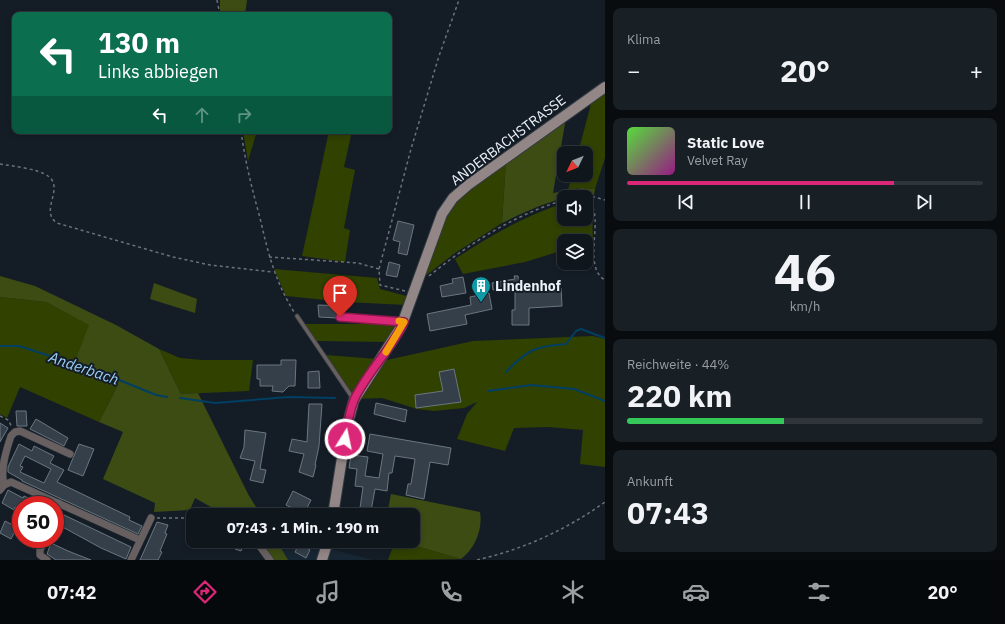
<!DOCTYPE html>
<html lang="de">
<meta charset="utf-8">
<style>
:root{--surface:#0f161c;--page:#181f25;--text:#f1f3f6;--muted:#9b9fa3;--line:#2f353b;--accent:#db2777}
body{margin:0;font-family:"IBM Plex Sans",sans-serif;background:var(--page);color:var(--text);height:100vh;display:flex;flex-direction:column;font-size:15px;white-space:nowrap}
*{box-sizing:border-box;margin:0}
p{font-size:13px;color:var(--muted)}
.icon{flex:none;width:22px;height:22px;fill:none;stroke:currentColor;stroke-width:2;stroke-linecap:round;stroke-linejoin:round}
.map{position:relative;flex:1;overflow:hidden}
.drawer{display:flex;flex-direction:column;gap:8px;padding:8px;background:#080c0f;width:400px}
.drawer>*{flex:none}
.hud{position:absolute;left:12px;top:12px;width:380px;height:122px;border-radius:8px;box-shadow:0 2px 6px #0003,0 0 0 1px var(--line);background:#0b6e4f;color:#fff;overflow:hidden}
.needle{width:26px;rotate:227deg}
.fabs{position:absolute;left:557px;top:146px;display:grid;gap:8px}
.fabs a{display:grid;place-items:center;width:36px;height:36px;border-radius:8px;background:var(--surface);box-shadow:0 2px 6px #0003,0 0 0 1px var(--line);font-size:20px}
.speed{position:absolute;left:12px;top:496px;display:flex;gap:8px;font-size:20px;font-weight:700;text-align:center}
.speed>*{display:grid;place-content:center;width:52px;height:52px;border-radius:50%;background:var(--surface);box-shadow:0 2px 6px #0003,0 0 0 1px var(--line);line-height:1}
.speed .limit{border:6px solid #d22;background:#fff;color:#111}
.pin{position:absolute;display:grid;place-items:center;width:34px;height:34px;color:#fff;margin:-41px -17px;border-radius:50% 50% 50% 0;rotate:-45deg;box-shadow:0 0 4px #0007}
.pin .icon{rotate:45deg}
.me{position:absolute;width:44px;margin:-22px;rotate:10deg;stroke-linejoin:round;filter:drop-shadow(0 0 3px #0008)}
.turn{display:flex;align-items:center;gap:14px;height:84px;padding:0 20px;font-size:18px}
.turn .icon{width:52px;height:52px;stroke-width:2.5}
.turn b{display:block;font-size:28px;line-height:34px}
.lanes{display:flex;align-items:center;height:38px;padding:0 20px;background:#0003;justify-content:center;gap:20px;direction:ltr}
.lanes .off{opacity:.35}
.big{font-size:30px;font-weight:800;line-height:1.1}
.drawer .card{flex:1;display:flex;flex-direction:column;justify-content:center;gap:6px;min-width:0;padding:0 14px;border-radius:8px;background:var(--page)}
.drawer .dial{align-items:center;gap:0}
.dial b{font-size:52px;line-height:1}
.song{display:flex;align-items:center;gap:12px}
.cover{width:48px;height:48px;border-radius:6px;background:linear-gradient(135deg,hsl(110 70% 55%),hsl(310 70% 35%))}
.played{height:4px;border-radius:2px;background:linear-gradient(90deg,var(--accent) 75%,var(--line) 75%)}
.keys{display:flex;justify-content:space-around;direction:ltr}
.heat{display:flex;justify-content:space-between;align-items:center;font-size:22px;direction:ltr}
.charge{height:6px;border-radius:3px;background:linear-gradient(90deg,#34c759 44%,var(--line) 0)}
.trip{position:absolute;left:186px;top:508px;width:234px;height:40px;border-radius:8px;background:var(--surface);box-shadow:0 2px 6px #0003,0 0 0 1px var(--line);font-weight:800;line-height:40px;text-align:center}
.tab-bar{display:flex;height:64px;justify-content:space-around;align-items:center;background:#06090b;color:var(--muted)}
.tab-bar .icon{width:28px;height:28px}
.tab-bar .active{color:var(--accent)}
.tab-bar b{font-size:18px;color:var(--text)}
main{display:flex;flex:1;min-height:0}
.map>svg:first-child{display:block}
</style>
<main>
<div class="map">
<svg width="605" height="560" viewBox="0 0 605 560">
<rect width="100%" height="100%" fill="#141d26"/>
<path fill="#172633" d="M 277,541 L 302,541 L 321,550 L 317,560 L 288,560 Z
M 331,549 L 373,560 L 326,560 Z"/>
<path fill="#314100" d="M 605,91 L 605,158 L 595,189 L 582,188 L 568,190 L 572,175 L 586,175 L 586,153 L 578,153 L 592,100 Z
M 243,131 L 257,131 L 248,161 Z
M 329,131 L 352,131 L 344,167 L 355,170 L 344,228 L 350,230 L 345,262 L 302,256 Z
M 506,160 L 502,223 L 455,253 L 424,277 L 439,227 L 457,198 Z
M 586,199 L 592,210 L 593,242 L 586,244 L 586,241 L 564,241 L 564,250 L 525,262 L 463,274 L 455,259 C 490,236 524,216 564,203 L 564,219 L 586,219 Z
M 274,269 L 377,278 L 380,289 L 410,297 L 407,305 L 345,302 L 286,296 Z
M 0,297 L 46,302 L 90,325 L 71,370 L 117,387 L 99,422 L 20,387 L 7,418 L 0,414 Z
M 304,324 L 399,324 L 389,342 L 316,341 Z
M 593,336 L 605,339 L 605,467 L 580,464 L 583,430 L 548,427 L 514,428 L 505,451 L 457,439 L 467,414 L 477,402 L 464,408 L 434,411 L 417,409 L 382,398 L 357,399 L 366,384 L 387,360 L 473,341 Z
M 159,349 L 180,358 L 202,360 L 253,360 L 249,391 L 181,394 Z
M 326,355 L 377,359 L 353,394 L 349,393 Z
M 395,541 L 398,541 L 461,559 L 388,560 Z"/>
<path fill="#3c4c13" d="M 220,0 L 247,0 L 245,15 L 220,14 Z
M 566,118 L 553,193 L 582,188 L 595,189 L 594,195 C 560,195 533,208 502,223 L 506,160 Z
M 0,276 L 35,286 L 116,325 L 159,349 L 181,394 L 198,393 L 248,494 L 261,515 L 225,515 L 195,498 L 190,510 L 154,512 L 155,503 L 103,479 L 123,432 L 99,422 L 117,387 L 71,371 L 89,325 L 46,302 L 0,297 Z
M 154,283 L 197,299 L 195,313 L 150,299 Z
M 391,494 L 480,512 C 483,529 475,549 461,559 L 398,541 L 413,541 L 413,515 L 387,515 Z
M 260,541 L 277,541 L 288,560 L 274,560 Z"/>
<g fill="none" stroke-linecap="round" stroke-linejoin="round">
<path stroke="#013f63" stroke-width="2" d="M 0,346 L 19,346 L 102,373 L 156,395 L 167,397
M 506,372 C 527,350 535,346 566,344 L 576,331 L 581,329 L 605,338
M 488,391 L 531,385 L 574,389 L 605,401
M 180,398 L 215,403 L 288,397 L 335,398"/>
</g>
<path fill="#343f49" stroke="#6a7680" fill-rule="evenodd" d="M 398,221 L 414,225 L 407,255 L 398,253 L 400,242 L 393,240 Z
M 389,262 L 400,265 L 397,277 L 386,275 Z
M 514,276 L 518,276 L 520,289 L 561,288 L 562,306 L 529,308 L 529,325 L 512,325 L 512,310 L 515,310 L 515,287 L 493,290 L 492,283 L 515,279 Z
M 463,277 L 466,293 L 442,297 L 440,286 L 453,283 L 452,279 Z
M 489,293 L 492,309 L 465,315 L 467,324 L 430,331 L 427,314 L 471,305 L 470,297 Z
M 318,305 L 345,306 L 344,314 L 337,315 L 337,318 L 319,317 Z
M 281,360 L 296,360 L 295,386 L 289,386 L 283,392 L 272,391 L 273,386 L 260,386 L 260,379 L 257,379 L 257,365 L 281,365 Z
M 454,369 L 461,402 L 416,408 L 415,395 L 443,391 L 439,372 Z
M 319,371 L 320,388 L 308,388 L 308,372 Z
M 376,403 L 407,410 L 405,422 L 374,414 Z
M 309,404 L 322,404 L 319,446 L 315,465 L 316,465 L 313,477 L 299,472 L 304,454 L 289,451 L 292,439 L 307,442 Z
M 16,411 L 26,411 L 27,426 L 17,426 Z
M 36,419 L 68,438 L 64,446 L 30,429 Z
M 0,423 L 8,428 L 0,442 Z
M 245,430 L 266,433 L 260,469 L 266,470 L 263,483 L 250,480 L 255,461 L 240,458 L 244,447 Z
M 370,434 L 451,448 L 448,465 L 430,462 L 424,499 L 406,495 L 408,484 L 411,484 L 415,459 L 395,456 L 392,473 L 389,473 L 387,491 L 375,489 L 371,511 L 368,510 L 367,515 L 359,515 L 363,487 L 355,486 L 357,469 L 349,468 L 351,455 L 368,457 L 365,476 L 379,478 L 383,454 L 367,451 Z
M 19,444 L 32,451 L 34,446 L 54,456 L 50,463 L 64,470 L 57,482 L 130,517 L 129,520 L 142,526 L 138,534 L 22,481 L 22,480 L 8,472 L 8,467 ZM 25,456 L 51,469 L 44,483 L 20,472 L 23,467 L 20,466 Z
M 79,444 L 94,449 L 83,476 L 68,470 Z
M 8,490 L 23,498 L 24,496 L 42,505 L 21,505 L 21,510 L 15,507 L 14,510 L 2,503 Z
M 293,491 L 311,500 L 304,514 L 286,505 Z
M 64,515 L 131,547 L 126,559 L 101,548 L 59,525 Z
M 5,521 L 17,527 L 11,539 L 0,533 Z
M 157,522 L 168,525 L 165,533 L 167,534 L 160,551 L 162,552 L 158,560 L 140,560 Z
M 239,541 L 245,541 L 241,551 L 235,549 Z
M 51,543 L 68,551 L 91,560 L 56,560 L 47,554 Z
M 299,544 L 310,550 L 306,558 L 295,552 Z"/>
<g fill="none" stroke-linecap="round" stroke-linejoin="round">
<g stroke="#323b43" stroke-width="5">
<path id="lane" d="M 297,316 L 354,400
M 340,317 L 403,322"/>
</g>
<g stroke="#323b43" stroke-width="8">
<path id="street" d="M 4,485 C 0,470 6,451 11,436 L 15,432 L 20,431 L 70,454
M 0,490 L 4,485 L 11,482 L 140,540
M 55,514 L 59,503
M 45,539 L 40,550 L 40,555 L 47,560
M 256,541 L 270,560
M 131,560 L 151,518"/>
</g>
<g stroke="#323b43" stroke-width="12">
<path id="secondary" d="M 333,515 L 347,426 L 354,400 L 401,327 L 442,214 L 453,198 L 468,185 L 605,87
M 322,560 L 328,541"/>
</g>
<path stroke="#6b727b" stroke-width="1.5" stroke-dasharray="3 3" stroke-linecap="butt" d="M 217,0 L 220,15
M 241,131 C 245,161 252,189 260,218 C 268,253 275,281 294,312
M 0,164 C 12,166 39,169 48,176 C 65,188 39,211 57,223 L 173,257 L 210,265 L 273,272
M 574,197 L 594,197 L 605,200
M 587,197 C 590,201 593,206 594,211 C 599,231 585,269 605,280
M 269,257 L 358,263 L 379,269
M 429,276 C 470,243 514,215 564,200
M 405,291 L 380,285 L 379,269 L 411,149 L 439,56 L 459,0
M 0,416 L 8,420 L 12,427
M 157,518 L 193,518
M 477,560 C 524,549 566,530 605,502"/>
<use href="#lane" stroke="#686060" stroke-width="3.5"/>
<use href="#street" stroke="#686060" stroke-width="7"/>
<use href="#secondary" stroke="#938687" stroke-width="10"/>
</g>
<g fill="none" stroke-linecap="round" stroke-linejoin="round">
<g stroke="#8e194d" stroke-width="10">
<path id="route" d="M 340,317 L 404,322 C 391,350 367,372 354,400 C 349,413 347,426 345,439"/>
</g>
<use href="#route" stroke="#db2777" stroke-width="7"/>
<path stroke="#f59e0b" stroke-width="7" d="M 386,352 L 404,322 L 399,321"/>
</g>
<defs>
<g id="building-pin" transform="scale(1)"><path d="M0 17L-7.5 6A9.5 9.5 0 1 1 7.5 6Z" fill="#0f9aa8" stroke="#141d26"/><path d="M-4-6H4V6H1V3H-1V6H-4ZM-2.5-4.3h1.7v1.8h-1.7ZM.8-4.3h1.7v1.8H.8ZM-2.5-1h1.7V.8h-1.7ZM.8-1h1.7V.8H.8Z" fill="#fff"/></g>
</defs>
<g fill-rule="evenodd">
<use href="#building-pin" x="481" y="286"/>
</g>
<g text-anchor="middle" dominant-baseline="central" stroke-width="4" stroke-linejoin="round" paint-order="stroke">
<g font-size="14" fill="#ebf1f8" stroke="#141d26">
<text transform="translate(508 140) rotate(-37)">ANDERBACHSTRASSE</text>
</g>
<g font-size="14" font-weight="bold" fill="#ebf1f8" stroke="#141d26" text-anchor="start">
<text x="495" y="286">Lindenhof</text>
</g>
<g font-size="15" font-style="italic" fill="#9bd0fa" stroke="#141d26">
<text transform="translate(84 368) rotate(19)">Anderbach</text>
</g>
</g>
</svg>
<div class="fabs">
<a><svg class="needle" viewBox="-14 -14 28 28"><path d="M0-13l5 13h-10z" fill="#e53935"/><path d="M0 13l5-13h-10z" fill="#9b9fa3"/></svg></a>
<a><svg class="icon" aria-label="sound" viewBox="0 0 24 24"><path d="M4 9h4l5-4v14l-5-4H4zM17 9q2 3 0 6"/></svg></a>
<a><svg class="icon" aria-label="layers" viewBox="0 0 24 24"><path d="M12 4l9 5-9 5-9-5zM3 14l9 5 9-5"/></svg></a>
</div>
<div class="speed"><div class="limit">50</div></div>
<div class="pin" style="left:340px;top:317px;background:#d93025"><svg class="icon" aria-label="arrive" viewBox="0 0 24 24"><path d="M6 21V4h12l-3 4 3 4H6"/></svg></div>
<svg class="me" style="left:345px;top:439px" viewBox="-20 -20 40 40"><circle r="17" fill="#db2777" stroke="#fff" stroke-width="3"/><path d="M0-11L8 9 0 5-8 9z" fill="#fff"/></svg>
<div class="trip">07:43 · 1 Min. · 190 m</div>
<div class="hud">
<div class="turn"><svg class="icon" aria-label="left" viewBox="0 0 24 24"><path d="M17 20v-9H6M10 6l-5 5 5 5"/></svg><div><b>130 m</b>Links abbiegen</div></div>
<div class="lanes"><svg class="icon" aria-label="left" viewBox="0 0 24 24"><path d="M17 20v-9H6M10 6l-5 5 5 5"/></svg><svg class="icon off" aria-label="ahead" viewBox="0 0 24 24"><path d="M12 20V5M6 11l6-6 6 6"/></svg><svg class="icon off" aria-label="right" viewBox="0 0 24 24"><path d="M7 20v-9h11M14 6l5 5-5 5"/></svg></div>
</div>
</div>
<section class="drawer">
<div class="card"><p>Klima</p>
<div class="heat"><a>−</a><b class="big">20°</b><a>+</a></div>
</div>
<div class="card">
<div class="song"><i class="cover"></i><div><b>Static Love</b><p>Velvet Ray</p></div></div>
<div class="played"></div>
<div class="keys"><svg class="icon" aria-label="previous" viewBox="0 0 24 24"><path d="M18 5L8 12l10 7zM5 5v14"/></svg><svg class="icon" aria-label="pause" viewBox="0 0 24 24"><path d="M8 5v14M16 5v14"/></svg><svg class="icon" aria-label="next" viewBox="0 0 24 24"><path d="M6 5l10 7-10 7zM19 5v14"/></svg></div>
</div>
<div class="card dial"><b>46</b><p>km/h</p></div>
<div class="card"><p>Reichweite · 44%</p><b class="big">220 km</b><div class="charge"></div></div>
<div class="card"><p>Ankunft</p><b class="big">07:43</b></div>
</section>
</main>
<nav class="tab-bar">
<b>07:42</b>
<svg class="icon active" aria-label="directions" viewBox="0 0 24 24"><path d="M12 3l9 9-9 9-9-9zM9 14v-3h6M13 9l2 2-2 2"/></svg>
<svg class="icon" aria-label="music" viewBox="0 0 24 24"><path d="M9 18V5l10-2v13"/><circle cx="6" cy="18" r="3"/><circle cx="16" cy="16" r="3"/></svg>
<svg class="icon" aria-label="phone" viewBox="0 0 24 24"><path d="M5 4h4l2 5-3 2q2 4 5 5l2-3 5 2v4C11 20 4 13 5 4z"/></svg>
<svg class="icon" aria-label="climate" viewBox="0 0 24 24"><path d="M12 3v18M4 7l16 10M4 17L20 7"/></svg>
<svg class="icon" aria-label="car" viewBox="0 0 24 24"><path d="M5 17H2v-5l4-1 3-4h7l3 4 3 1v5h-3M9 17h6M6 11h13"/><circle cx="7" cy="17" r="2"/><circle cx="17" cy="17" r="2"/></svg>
<svg class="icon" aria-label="filters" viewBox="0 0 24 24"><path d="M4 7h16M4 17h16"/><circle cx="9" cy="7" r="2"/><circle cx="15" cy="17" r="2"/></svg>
<b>20°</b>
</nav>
